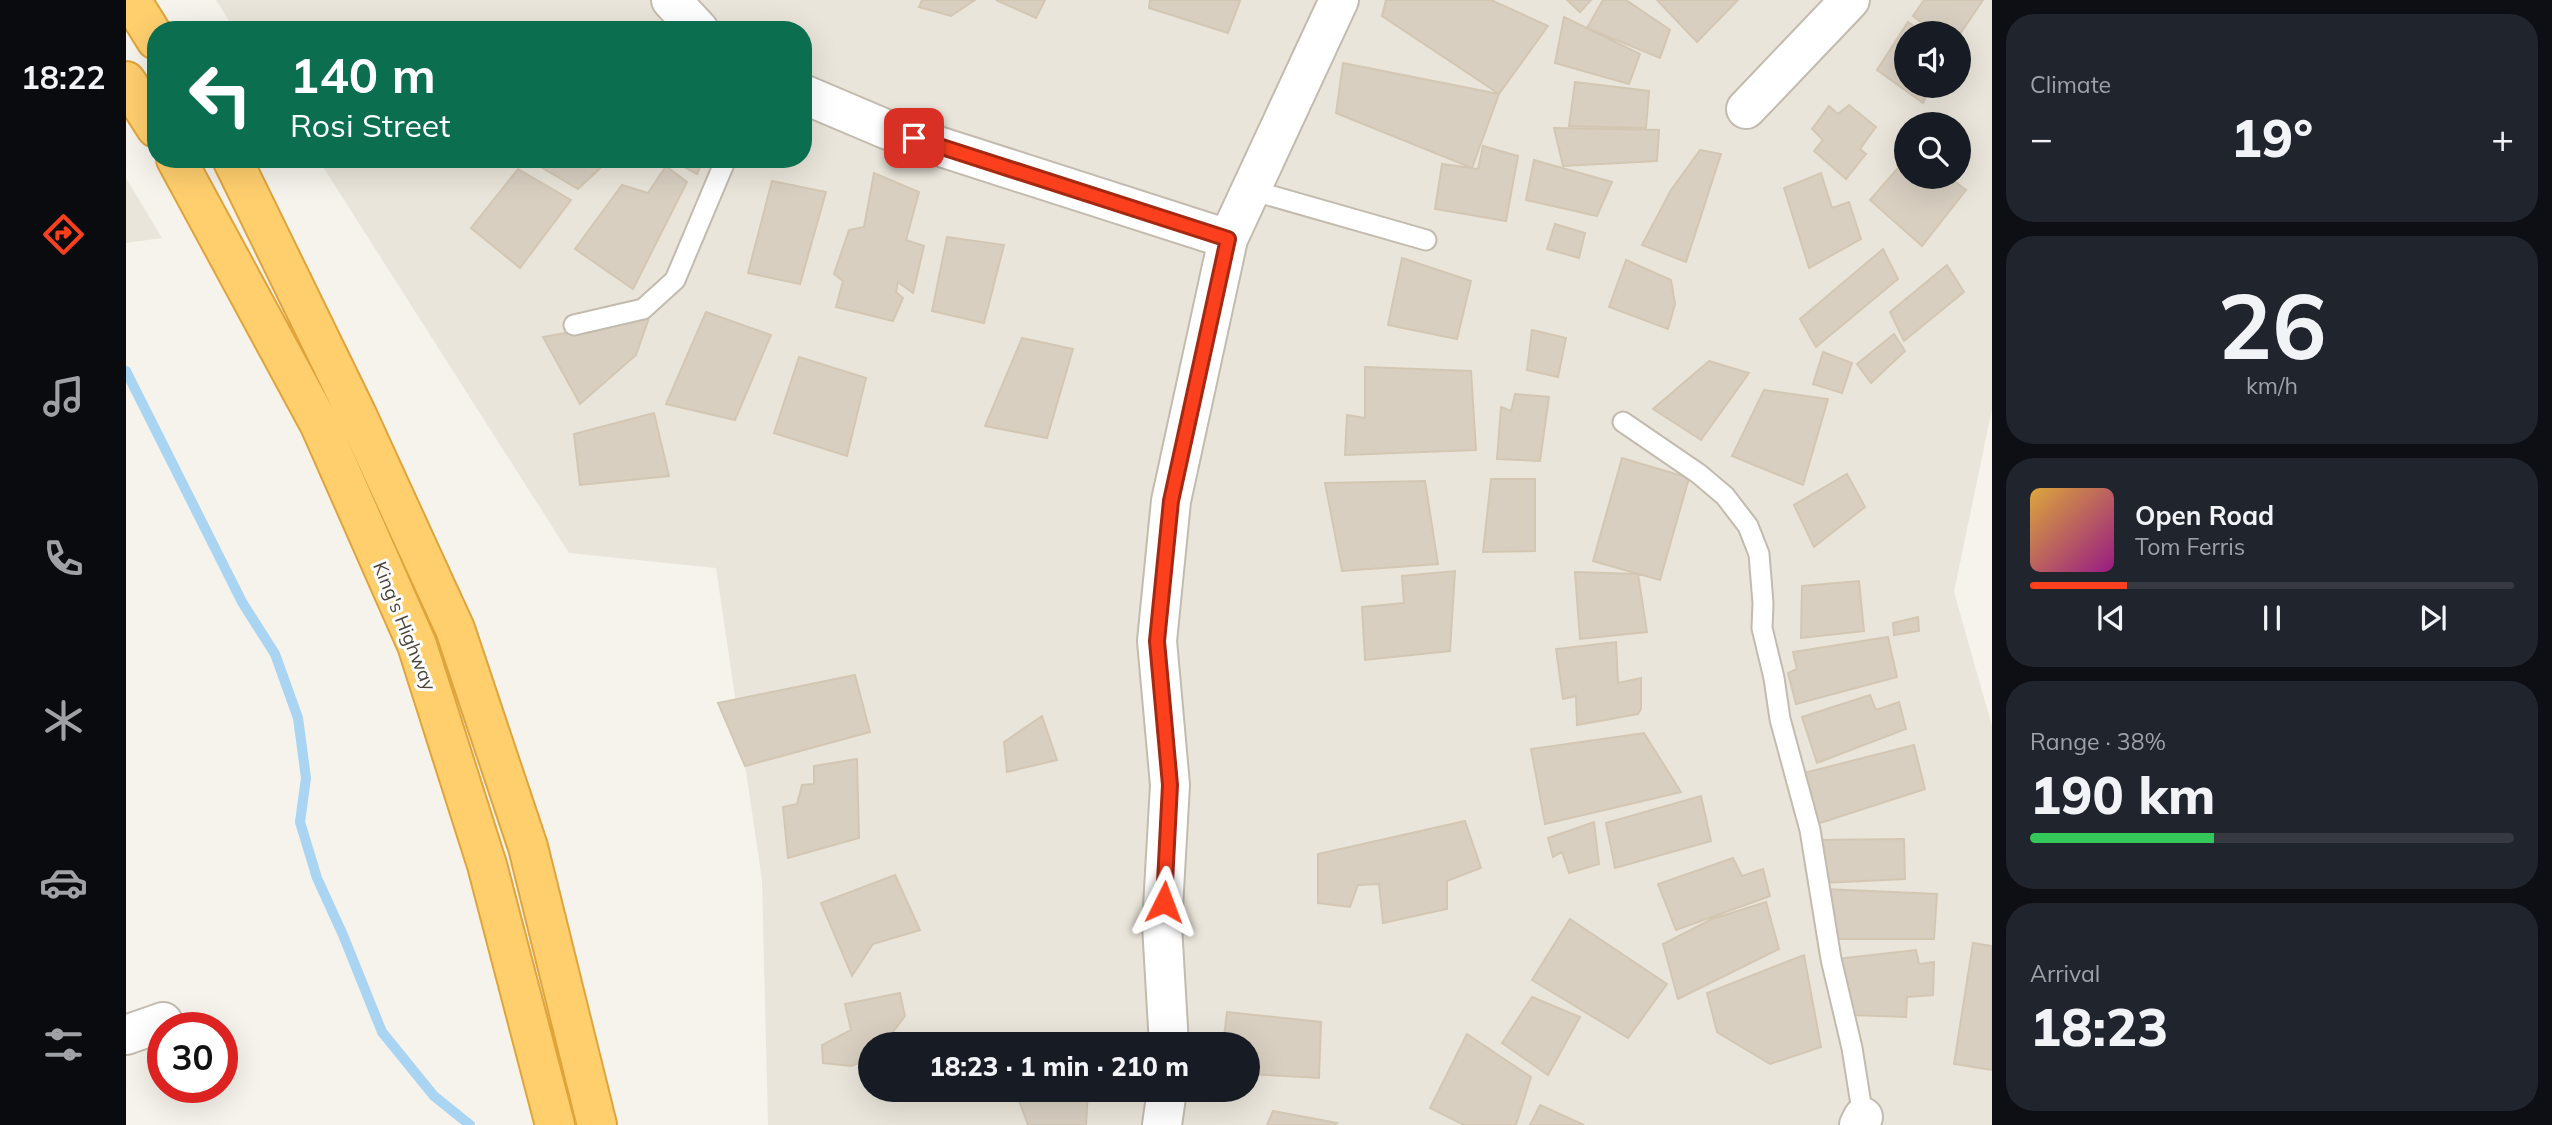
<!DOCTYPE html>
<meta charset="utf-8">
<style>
:root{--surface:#171b24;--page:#20242c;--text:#f1f3f6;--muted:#9ea1a6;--line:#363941;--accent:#fc3f1d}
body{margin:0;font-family:Mulish,sans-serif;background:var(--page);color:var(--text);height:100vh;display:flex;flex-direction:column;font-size:26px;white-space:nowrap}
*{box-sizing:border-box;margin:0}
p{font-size:23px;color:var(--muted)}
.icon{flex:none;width:38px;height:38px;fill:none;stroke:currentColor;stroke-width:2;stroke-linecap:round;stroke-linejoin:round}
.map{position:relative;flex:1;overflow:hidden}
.drawer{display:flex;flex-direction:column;gap:14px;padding:14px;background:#0d0f14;width:560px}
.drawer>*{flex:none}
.banner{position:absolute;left:21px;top:21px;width:665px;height:147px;border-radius:28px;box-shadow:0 7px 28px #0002;background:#0b6e4f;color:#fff;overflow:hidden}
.fabs{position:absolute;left:1768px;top:21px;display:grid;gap:14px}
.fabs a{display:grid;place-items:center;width:77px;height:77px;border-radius:50%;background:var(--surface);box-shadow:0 7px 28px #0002;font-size:35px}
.speed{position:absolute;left:21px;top:1012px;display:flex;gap:14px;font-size:35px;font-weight:700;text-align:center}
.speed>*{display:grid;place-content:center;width:91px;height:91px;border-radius:50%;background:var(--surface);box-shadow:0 7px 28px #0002;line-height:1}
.speed .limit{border:10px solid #d22;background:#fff;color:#111}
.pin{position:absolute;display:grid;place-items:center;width:60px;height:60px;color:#fff;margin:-30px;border-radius:14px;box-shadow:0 4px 10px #0006}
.me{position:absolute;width:77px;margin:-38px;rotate:3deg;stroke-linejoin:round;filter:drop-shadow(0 0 5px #0008)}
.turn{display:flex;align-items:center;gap:24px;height:147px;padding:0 28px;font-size:32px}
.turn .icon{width:91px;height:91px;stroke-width:2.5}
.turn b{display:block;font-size:49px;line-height:60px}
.big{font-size:52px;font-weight:800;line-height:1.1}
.drawer .widget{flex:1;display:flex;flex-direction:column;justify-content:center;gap:10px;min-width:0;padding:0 24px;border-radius:28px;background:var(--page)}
.drawer .dial{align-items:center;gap:0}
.dial b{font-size:91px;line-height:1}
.song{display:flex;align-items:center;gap:21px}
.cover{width:84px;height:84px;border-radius:10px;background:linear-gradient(135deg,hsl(40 70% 55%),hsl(310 70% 35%))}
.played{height:7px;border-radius:4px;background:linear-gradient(90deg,var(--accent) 20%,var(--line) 20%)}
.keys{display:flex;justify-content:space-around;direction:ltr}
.heat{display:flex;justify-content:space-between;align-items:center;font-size:38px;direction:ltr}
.charge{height:10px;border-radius:5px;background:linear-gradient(90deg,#34c759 38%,var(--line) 0)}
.trip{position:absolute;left:732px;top:1032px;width:402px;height:70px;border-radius:35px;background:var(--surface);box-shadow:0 7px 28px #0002;font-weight:800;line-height:70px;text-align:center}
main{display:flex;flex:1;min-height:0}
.menu{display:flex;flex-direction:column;width:126px;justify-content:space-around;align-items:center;background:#090b0e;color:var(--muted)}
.menu .icon{width:49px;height:49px}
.menu .active{color:var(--accent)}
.menu b{font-size:32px;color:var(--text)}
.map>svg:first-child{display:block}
</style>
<main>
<nav class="menu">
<b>18:22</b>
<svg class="icon active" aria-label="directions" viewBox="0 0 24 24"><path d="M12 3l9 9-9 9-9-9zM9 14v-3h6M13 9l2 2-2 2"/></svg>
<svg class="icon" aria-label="music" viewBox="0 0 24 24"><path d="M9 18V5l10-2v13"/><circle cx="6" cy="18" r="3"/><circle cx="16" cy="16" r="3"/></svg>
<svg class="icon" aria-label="phone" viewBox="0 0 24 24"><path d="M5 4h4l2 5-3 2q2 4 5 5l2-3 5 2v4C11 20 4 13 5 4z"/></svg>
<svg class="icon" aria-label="climate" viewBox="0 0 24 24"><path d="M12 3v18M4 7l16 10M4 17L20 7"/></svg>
<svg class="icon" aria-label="car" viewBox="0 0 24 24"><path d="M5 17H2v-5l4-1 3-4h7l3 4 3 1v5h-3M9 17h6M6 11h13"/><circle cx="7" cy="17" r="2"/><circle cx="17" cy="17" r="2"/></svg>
<svg class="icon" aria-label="filters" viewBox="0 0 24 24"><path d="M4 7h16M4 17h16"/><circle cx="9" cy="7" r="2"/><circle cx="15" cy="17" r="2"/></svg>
</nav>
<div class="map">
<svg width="1866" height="1125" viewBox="0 0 1866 1125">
<rect width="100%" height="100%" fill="#f6f3ec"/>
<path fill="#eae5da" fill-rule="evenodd" d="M 90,0 L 1866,0 L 1866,409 L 1828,592 L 1866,726 L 1866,1125 L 642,1125 L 636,880 L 590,568 L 443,553 L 192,159 L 677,159 L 677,30 L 109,30 ZM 1780,33 L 1832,33 L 1832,86 L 1780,86 ZM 1780,124 L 1832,124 L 1832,177 L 1780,177 ZM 744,1045 L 1122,1045 L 1122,1090 L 744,1090 Z
M 0,178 L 36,238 L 0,243 Z"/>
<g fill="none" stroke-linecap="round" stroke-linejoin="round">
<path stroke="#a9d4f2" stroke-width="10" d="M 0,371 L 116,602 L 149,654 L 172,718 L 180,778 L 174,822 L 191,878 L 217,935 L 256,1032 L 308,1096 L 344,1125"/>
</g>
<path fill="#d8cfc1" stroke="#d3c7b4" stroke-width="2" d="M 796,0 L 849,0 L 825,16 L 793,7 Z
M 870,0 L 919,0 L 910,18 Z
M 1024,0 L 1111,0 L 1114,1 L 1102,33 L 1023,8 Z
M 1260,0 L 1365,0 L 1422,26 L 1373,94 L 1256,16 Z
M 1441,0 L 1465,0 L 1454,12 Z
M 1477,0 L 1500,0 L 1544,30 L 1534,58 L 1461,28 Z
M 1531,0 L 1612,0 L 1571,42 Z
M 1798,0 L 1857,0 L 1832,37 L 1832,33 L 1810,33 L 1787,16 Z
M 1438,17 L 1514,54 L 1503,84 L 1429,63 Z
M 1782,22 L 1798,33 L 1780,33 L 1780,86 L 1805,86 L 1797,103 L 1751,70 Z
M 1217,63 L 1373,94 L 1346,168 L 1210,113 Z
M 1449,82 L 1523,91 L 1520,128 L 1443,126 Z
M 1723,105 L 1750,127 L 1734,149 L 1740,154 L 1720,179 L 1688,151 L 1697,140 L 1686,129 L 1703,106 L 1712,114 Z
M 1428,128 L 1533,130 L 1531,161 L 1437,166 Z
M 1357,146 L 1392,156 L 1380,221 L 1309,209 L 1316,164 L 1352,169 Z
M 1574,150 L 1595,154 L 1560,262 L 1516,245 L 1545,190 Z
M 406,159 L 484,159 L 452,189 L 405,161 Z
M 544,159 L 578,159 L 571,174 Z
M 1780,159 L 1780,177 L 1823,177 L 1840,190 L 1796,246 L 1744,200 Z
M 1408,160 L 1486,182 L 1471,216 L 1400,200 Z
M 540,166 L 561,182 L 507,289 L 449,249 L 496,185 L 522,193 Z
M 392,169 L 445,200 L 394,268 L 345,228 Z
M 748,173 L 793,192 L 780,240 L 798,246 L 787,293 L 772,282 L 770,292 L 777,298 L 767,321 L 710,307 L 717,281 L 708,274 L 723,230 L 738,227 Z
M 1695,173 L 1706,208 L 1723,202 L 1735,239 L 1683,268 L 1658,188 Z
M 646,181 L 700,192 L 674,284 L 622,273 Z
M 1429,224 L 1459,233 L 1453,258 L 1421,249 Z
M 821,237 L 878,245 L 858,323 L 806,311 Z
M 1757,249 L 1772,279 L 1690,347 L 1674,319 Z
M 1276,258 L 1345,281 L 1331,339 L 1262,325 Z
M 1500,260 L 1545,280 L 1549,304 L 1542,329 L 1483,307 Z
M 1821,265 L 1838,292 L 1778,341 L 1764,312 Z
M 580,312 L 645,335 L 609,420 L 540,404 Z
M 523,318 L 510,355 L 454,404 L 417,337 Z
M 1406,330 L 1440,338 L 1432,377 L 1401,370 Z
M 1768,334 L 1779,351 L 1745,383 L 1731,364 Z
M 896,338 L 947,349 L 921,438 L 859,426 Z
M 1697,352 L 1726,363 L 1716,393 L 1687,384 Z
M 673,357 L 740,378 L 721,456 L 648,433 Z
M 1583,361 L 1623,373 L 1575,440 L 1527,409 Z
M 1239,367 L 1345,371 L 1350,450 L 1219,455 L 1221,415 L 1239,418 Z
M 1638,390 L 1702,399 L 1677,485 L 1606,456 Z
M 1389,394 L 1423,397 L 1414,461 L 1371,459 L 1375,407 L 1385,411 Z
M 528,413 L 543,476 L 454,485 L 448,434 Z
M 1496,458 L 1563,478 L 1534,580 L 1467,561 Z
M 1721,474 L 1739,507 L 1688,547 L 1668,505 Z
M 1365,479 L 1409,479 L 1409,551 L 1357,552 Z
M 1299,481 L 1312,564 L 1216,571 L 1199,483 Z
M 1329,571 L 1324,651 L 1239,660 L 1236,607 L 1278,603 L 1276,576 Z
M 1449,572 L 1512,574 L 1521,632 L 1454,639 Z
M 1733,581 L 1738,631 L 1675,638 L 1676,586 Z
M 1792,617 L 1793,631 L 1768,635 L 1767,623 Z
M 1762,637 L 1771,677 L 1670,704 L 1662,673 L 1671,669 L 1667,652 Z
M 1490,642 L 1492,683 L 1515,678 L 1515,709 L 1512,714 L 1451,725 L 1450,696 L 1437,699 L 1430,649 Z
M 729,675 L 744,732 L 619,766 L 592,703 Z
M 1744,695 L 1750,710 L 1773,702 L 1780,729 L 1691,763 L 1676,717 Z
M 916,716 L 931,760 L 881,772 L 878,742 Z
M 1518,733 L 1555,792 L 1419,824 L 1405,749 Z
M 1788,745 L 1799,789 L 1688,825 L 1674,774 Z
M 731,759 L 733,838 L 662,858 L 657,807 L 671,804 L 676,785 L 688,784 L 688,766 Z
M 1575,796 L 1585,841 L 1489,868 L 1480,823 Z
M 1339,821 L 1355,868 L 1321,881 L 1321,909 L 1257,923 L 1253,884 L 1232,885 L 1224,907 L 1192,903 L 1192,854 Z
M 1468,822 L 1473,864 L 1443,873 L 1436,852 L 1427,857 L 1422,838 Z
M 1778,839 L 1779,879 L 1697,883 L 1690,840 Z
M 1607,858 L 1616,876 L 1637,869 L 1644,896 L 1550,930 L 1532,884 Z
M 769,875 L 794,930 L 747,944 L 726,976 L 695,903 Z
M 1698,889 L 1811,894 L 1808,939 L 1707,939 Z
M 1640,902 L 1653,949 L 1552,999 L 1537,944 L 1586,919 Z
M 1444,919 L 1541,984 L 1502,1038 L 1406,980 Z
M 1847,943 L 1866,946 L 1866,1070 L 1828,1064 Z
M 1790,950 L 1793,964 L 1808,962 L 1807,995 L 1781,997 L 1780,1017 L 1725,1015 L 1709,959 Z
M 1678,955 L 1695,1047 L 1644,1064 L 1591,1032 L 1581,993 Z
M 774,993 L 779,1016 L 757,1045 L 744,1045 L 744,1059 L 725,1066 L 697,1063 L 696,1045 L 725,1030 L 719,1004 Z
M 1406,997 L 1454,1017 L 1422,1075 L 1376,1043 Z
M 1101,1012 L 1195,1022 L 1193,1078 L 1122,1074 L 1122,1045 L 1097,1045 Z
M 1341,1034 L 1405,1077 L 1390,1125 L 1338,1125 L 1304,1108 Z
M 889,1090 L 962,1090 L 960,1125 L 902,1125 Z
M 1414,1105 L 1458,1125 L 1404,1125 Z
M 1147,1111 L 1211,1123 L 1209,1125 L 1141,1125 Z"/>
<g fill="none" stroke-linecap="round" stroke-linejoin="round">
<g stroke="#c2bbae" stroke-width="23">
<path id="lane" d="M 1125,190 L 1300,240
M 448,325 L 517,309 L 549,280 L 600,159
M 1497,422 L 1573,474 L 1599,496 L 1622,526 L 1633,554 L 1637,603 L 1636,628 L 1648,678 L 1654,719 L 1684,830 L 1705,959 L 1726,1048 L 1737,1117"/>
</g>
<g stroke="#c2bbae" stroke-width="42">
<path id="street" d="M 545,0 L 573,30
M 677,94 L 762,130 L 1102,239
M 1620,109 L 1724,0
M 0,1035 L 37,1022
M 1043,1045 L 1036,925 L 1044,785 L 1031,641 L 1045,501 L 1102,239 L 1213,0
M 1036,1125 L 1041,1090
M 1733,1125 L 1737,1117"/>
</g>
<g stroke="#e0a43c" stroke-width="42">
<path id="highway" d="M 5,0 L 30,40
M 0,81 L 30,128
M 50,159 L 194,425 L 291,645 L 361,865 L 429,1125
M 106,159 L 230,413 L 329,629 L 402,847 L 471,1125"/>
</g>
<use href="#lane" stroke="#fff" stroke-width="19"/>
<use href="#street" stroke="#fff" stroke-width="38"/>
<use href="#highway" stroke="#ffcf6e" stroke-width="38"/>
</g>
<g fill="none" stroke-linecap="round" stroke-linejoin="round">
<g stroke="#a42913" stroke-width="18">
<path id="route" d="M 788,138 L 1102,239 L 1045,501 L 1031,641 L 1044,785 L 1038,902"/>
</g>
<use href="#route" stroke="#fc3f1d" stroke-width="12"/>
</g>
<g text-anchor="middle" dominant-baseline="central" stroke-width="6" stroke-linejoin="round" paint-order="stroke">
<g font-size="19" fill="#4b4439" stroke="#fff">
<text transform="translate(279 626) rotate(68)">King's Highway</text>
</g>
</g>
</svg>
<div class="fabs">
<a><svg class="icon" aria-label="sound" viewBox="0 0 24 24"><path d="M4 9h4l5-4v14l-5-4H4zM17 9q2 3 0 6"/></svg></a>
<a><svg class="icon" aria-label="search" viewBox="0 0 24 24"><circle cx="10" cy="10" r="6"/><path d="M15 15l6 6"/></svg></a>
</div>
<div class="speed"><div class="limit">30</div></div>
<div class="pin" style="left:788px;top:138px;background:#d93025"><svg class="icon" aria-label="arrive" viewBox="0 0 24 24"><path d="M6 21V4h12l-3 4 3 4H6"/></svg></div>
<svg class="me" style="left:1038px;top:902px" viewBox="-20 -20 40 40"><path d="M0-17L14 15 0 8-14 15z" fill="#fc3f1d" stroke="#fff" stroke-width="4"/></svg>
<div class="trip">18:23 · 1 min · 210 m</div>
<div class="banner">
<div class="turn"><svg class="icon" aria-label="left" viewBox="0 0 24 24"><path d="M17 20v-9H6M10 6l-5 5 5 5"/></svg><div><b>140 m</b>Rosi Street</div></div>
</div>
</div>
<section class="drawer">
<div class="widget"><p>Climate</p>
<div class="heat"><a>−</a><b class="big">19°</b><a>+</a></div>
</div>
<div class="widget dial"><b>26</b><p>km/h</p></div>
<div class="widget">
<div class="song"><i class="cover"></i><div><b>Open Road</b><p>Tom Ferris</p></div></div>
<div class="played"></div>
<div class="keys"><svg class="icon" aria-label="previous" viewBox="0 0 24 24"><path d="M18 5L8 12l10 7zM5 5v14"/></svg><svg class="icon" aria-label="pause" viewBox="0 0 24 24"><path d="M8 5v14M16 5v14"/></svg><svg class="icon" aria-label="next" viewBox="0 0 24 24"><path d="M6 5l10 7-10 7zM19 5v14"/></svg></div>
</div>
<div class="widget"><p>Range · 38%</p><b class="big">190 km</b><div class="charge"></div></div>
<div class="widget"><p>Arrival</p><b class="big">18:23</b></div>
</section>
</main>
